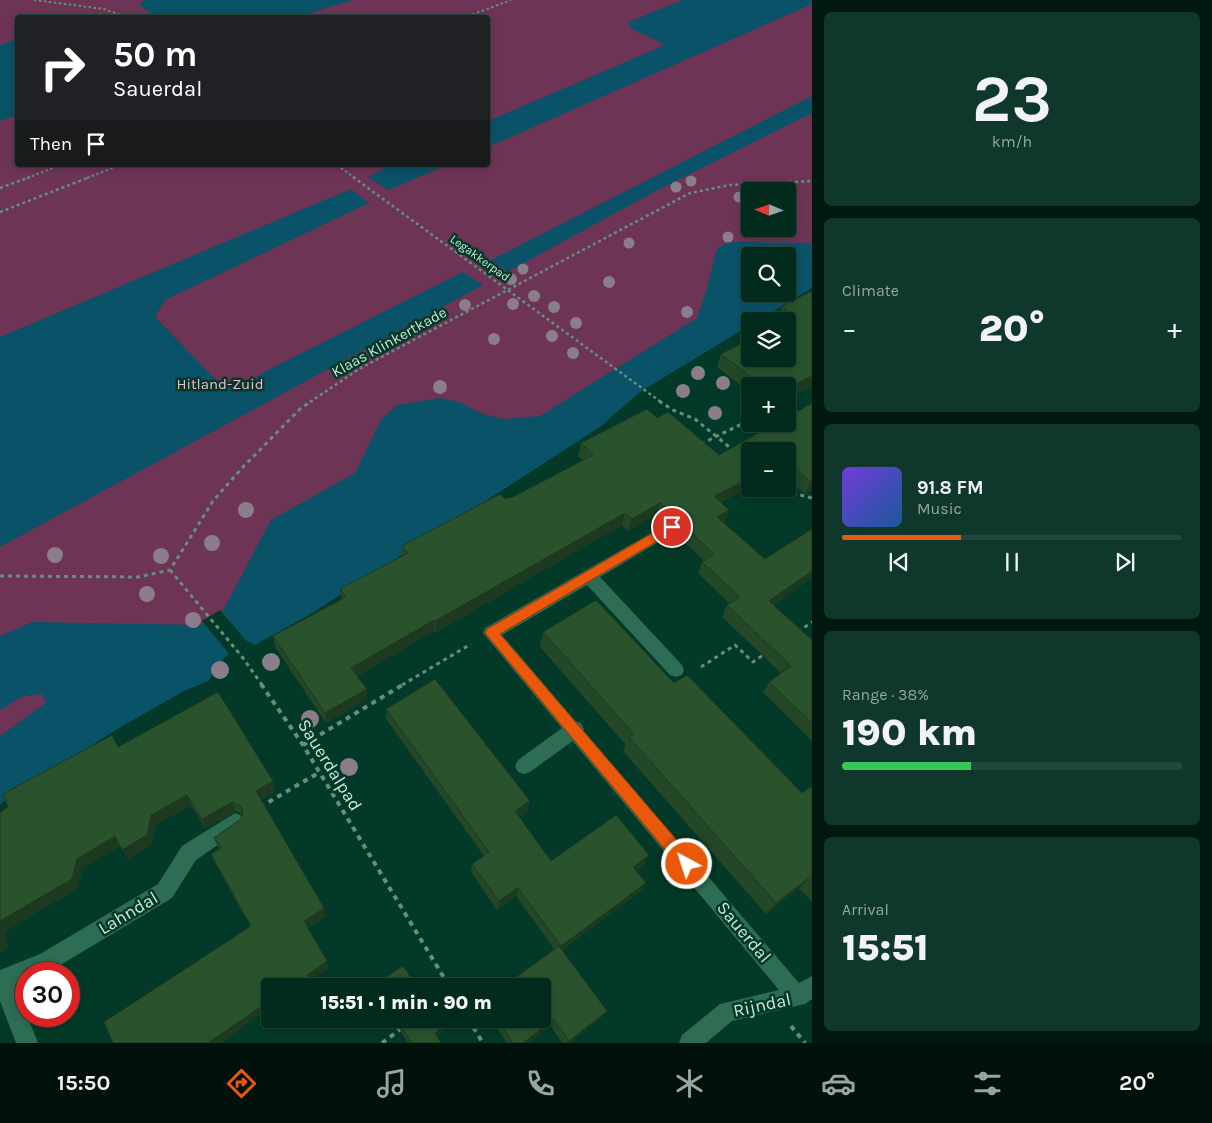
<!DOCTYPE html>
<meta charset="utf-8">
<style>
:root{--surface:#022b1e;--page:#10372b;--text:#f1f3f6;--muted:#96a7a4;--line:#23473c;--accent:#ea580c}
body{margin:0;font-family:Karla,sans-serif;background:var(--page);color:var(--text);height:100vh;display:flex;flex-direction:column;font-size:19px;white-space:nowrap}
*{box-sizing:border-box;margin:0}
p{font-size:16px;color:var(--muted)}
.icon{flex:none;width:28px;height:28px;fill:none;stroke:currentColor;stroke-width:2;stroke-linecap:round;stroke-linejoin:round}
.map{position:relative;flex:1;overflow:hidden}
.drawer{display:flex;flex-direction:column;gap:12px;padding:12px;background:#011810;width:400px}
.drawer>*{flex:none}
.hud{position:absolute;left:15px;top:15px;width:475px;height:152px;border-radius:5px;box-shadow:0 2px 8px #0003,0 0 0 1px var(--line);background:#202124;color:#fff;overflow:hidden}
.needle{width:32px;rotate:272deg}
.buttons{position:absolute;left:741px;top:182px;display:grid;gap:10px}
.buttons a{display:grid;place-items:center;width:55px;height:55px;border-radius:5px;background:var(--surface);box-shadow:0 2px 8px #0003,0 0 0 1px var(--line);font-size:25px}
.speed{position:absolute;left:15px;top:962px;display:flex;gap:10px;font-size:25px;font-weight:700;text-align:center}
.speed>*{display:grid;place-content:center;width:65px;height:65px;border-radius:50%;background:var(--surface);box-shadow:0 2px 8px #0003,0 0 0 1px var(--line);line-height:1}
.speed .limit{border:8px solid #d22;background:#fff;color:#111}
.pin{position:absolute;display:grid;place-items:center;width:42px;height:42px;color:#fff;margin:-21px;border:2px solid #fff;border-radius:50%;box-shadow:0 1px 5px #0007}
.me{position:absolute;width:55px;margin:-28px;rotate:320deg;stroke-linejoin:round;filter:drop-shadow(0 0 4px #0008)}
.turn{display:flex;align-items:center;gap:18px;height:105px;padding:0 15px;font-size:22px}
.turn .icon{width:65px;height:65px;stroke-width:2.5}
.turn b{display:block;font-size:35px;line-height:42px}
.then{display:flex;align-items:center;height:48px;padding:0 15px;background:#0003;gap:10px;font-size:19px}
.big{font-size:38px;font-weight:800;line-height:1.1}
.drawer .card{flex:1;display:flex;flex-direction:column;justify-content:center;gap:8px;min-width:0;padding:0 18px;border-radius:8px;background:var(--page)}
.drawer .dial{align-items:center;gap:0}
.dial b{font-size:65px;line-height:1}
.song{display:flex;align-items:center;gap:15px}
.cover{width:60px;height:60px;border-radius:8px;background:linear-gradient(135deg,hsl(260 70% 55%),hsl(210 70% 35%))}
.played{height:5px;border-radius:2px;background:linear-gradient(90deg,var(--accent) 35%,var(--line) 35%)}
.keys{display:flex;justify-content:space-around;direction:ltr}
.heat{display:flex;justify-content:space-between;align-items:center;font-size:28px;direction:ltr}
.charge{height:8px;border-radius:4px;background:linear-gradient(90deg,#34c759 38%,var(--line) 0)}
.trip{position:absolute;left:261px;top:978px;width:290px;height:50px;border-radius:5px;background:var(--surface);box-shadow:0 2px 8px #0003,0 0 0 1px var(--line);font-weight:800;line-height:50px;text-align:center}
.menu{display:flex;height:80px;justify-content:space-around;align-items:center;background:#01110c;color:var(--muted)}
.menu .icon{width:35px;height:35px}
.menu .selected{color:var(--accent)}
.menu b{font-size:22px;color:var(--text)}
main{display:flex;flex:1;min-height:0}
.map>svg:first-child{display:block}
</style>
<main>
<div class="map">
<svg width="812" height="1043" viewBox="0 0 812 1043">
<rect width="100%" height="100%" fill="#033928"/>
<path fill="#6d3456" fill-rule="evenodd" d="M 0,0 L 812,0 L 812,277 L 788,256 L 750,256 L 750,294 L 0,780 ZM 18,18 L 488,18 L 488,165 L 18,165 ZM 750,191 L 788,191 L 788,229 L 750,229 Z"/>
<path fill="#0a5268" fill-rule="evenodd" d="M 144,0 L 353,0 L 297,17 L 158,18 L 139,5 Z
M 683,0 L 812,0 L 812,4 L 488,147 L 488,121 L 663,46 L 660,42 L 632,29 L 628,22 Z
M 17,39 L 17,115 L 0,121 L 0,45 Z
M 812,96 L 812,113 L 654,192 L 507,272 L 491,260 Z
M 382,165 L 447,165 L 388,190 L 368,177 L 385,168 Z
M 351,189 L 369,203 L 165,300 L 155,317 L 223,387 C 240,386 252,380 266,371 L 463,272 L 483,285 L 0,547 L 0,337 Z
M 736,242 L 812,243 L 812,288 L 757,321 L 750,321 L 750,325 L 640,392 L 600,427 L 309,615 L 255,645 L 248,641 L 226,656 L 208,681 L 184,691 L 119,728 L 0,804 L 0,736 L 46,703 L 42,694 L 23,696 L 0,710 L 0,636 L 32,622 L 200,625 L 221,614 L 271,520 L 355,473 L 381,420 L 397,405 L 439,398 L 459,402 L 483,414 L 504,419 L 540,416 L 697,318 L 706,291 L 717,249 L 726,243 ZM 750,256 L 788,256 L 788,294 L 750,294 Z"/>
<path fill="#033928" d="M 220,610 L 250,645 L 248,644 L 230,655 L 202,621 Z"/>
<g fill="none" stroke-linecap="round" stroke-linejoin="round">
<path stroke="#648f7f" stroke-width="2" stroke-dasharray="2.5 2.5" stroke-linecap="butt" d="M 34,0 L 104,9 L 129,18
M 463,18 L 511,0
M 337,165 L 355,178
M 27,178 L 61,165
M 87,178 L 120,165"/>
<path stroke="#648f7f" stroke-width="2.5" stroke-dasharray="3 3" stroke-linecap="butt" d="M 353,177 L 661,402
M 0,188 L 30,177
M 0,212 L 90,177
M 310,402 L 359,369 L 690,193 L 730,185 L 812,181"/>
<path stroke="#648f7f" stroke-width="3" stroke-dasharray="4 4" stroke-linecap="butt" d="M 659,401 L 673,410 L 695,419 L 733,450
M 701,444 L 750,420
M 777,489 L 812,498
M 170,570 L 243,658 L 262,685
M 0,576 L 138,577 L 170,570 L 213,501 L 242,468 L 301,408 L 312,401
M 798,632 L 812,622
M 701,667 L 735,645 L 753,662 L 766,653
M 402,685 L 471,644"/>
<path stroke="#648f7f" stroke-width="4" stroke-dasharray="5 5" stroke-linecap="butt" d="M 261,684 L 303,745 L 449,986
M 303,745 L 404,684
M 260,807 L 320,772
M 468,1019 L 483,1043
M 791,1026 L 805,1043
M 382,1043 L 402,1028"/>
<path fill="#2d6d54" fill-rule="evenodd" d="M 575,721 L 581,723 L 584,729 L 581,735 L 530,772 L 524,774 L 518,772 L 515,766 L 518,760 L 569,723 Z"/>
<path fill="#2d6d54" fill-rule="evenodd" d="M 672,521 L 677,523 L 680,527 L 677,531 L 600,577 L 682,665 L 684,670 L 682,675 L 676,677 L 670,675 L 587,585 L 502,635 L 799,983 L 812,976 L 812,999 L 805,1004 L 732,1021 L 706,1043 L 679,1043 L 682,1035 L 720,1004 L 779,990 L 483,633 L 485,628 Z
M 235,813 L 242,816 L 244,822 L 242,828 L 196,860 L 172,898 L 54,969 L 43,974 L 26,974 L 26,981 L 15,985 L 38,1043 L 16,1043 L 0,1001 L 0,970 L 40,954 L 158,884 L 182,846 Z"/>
</g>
<g fill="#8b7d8a">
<circle cx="691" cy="181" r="5.5"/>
<circle cx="676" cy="187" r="5.5"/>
<circle cx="739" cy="197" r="5.5"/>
<circle cx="728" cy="237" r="5.5"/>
<circle cx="629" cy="243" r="5.5"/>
<circle cx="523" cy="269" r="5.5"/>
<circle cx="511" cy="279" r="6"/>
<circle cx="609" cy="282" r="6"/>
<circle cx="534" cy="296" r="6"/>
<circle cx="513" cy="304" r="6"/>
<circle cx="465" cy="305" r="6"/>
<circle cx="554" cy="307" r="6"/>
<circle cx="687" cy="312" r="6"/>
<circle cx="576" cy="323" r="6"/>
<circle cx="552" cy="336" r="6"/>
<circle cx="494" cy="339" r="6"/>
<circle cx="573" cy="353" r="6"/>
<circle cx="698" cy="373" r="7"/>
<circle cx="723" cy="383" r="7"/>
<circle cx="440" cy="387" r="7"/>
<circle cx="683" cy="391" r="7"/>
<circle cx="715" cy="413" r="7"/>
<circle cx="246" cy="510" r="8"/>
<circle cx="212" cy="543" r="8"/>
<circle cx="55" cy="555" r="8"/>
<circle cx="161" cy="556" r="8"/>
<circle cx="147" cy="594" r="8"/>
<circle cx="193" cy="620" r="8"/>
<circle cx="271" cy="662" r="9"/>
<circle cx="220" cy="670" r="9"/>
<circle cx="310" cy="719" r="9"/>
<circle cx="349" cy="767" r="9"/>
</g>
<path fill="#244727" d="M 812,291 L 788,386 L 750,386 L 750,393 L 717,367 L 721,354 L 748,340 L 750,335 L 750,359 L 778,317 L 782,306 Z
M 812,403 L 812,490 L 805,494 L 788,480 L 788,451 L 750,487 L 721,502 L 725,522 L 723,523 L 765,559 L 812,529 L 812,578 L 773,605 L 812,640 L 812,741 L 763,692 L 769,682 L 781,673 L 722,617 L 727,605 L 730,604 L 698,573 L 702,562 L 704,561 L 676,534 L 679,523 L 678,522 L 673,519 L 664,523 L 656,515 L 628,531 L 622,525 L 435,633 L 434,631 L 357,676 L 367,699 L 326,723 L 275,647 L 273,636 L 341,599 L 340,589 L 402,556 L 402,546 L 505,499 L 511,498 L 583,460 L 578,456 L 581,443 L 657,418 L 719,455 Z
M 543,632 L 674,683 L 802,793 L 812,788 L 812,902 L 799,888 L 766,914 L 623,751 L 626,745 L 540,647 Z
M 386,709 L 528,811 L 519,817 L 551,861 L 649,855 L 644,864 L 636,870 L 646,883 L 641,891 L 562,950 L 602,1017 L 570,1043 L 562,1043 L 551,1026 L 528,1043 L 507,1043 L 491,1019 L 542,1019 L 554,949 L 516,896 L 497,910 L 471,872 L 472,864 L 484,856 L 386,719 Z
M 118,747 L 276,791 L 261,800 L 326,916 L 308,928 L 328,968 L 220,1043 L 113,1043 L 250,926 L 215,863 L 211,854 L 219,849 L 214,838 L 241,819 L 242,814 L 236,811 L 206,829 L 191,805 L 156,825 L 152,844 L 128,859 L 120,846 L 83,868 L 78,888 L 4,932 L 8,948 L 0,953 L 0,812 Z
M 393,1019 L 438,1019 L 443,1027 L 442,1033 L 437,1036 L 441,1043 L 408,1043 Z"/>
<path fill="#1d3a20" d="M 812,376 L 812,387 L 788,398 L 788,388 Z
M 750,478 L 750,487 L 709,508 L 714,496 Z
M 812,481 L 812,490 L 805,494 L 811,482 Z
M 660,503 L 656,515 L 628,531 L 632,519 Z
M 677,507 L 673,519 L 664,523 L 668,511 Z
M 729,510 L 725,522 L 712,529 L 717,517 Z
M 625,513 L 622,525 L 435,633 L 435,621 Z
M 812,571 L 812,578 L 763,612 L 769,601 Z
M 434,620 L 434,631 L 352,678 L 351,668 Z
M 367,689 L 367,699 L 326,723 L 325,713 Z
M 273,781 L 276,791 L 258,801 L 256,791 Z
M 187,795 L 191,805 L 156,825 L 152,844 L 128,859 L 122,850 L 151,815 Z
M 530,801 L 528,811 L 513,821 L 515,811 Z
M 232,802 L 236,811 L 206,829 L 202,819 Z
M 115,836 L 121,845 L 83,868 L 78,888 L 4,932 L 8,948 L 0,953 L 0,921 L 77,859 Z
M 649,855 L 644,864 L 629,876 L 633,867 Z
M 810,877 L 799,888 L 766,914 L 776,903 Z
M 646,883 L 641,891 L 558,953 L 561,946 Z
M 518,888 L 516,896 L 497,910 L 499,901 Z
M 324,908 L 326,916 L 306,929 L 304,921 Z
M 327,961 L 328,968 L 309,982 L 307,975 Z
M 265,1004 L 268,1010 L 220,1043 L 208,1043 Z
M 607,1011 L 602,1017 L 570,1043 L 567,1043 L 569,1041 Z
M 287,1019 L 298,1019 L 279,1032 L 276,1026 Z
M 554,1019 L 551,1026 L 528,1043 L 523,1043 Z
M 443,1027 L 442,1033 L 434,1039 L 435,1033 Z"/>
<path fill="#2a532d" stroke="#1d3a20" d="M 812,291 L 812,376 L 788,388 L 788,386 L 763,386 L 721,354 L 750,339 L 750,359 L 788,359 L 788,321 L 769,321 L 788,311 L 782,306 Z
M 812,403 L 812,481 L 811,482 L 788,463 L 788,451 L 750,451 L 750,478 L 714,496 L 729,510 L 717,517 L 765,559 L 812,529 L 812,571 L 769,601 L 812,640 L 812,723 L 769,682 L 791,666 L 727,605 L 740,597 L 702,562 L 714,554 L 680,522 L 686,515 L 683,510 L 677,507 L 668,511 L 660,503 L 632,519 L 625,513 L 435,621 L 434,620 L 351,668 L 367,689 L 325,713 L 273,636 L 346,597 L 340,589 L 408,553 L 402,546 L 500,494 L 505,499 L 510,497 L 511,498 L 593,455 L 581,443 L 647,409 L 657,418 L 668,412 L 719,455 L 775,424 L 788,424 L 788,417 Z
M 596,600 L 674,683 L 687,675 L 802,793 L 811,787 L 812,788 L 812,879 L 810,877 L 776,903 L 629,737 L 634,734 L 543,632 Z
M 435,679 L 530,801 L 515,811 L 551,861 L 616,815 L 649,855 L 633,867 L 646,883 L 561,946 L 518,888 L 499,901 L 472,864 L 489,852 L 386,709 Z
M 218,692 L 273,781 L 256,791 L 324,908 L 304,921 L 327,961 L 307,975 L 314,986 L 270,986 L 270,1014 L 265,1004 L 208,1043 L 113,1043 L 104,1022 L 251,926 L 211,854 L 221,848 L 214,838 L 241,819 L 243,812 L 241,806 L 232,802 L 202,819 L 187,795 L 151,815 L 147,835 L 122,850 L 115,836 L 77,859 L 72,879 L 0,921 L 0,812 L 8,807 L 3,794 L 112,735 L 118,747 Z
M 559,946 L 607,1011 L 569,1041 L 554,1019 L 523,1043 L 513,1043 L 497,1019 L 542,1019 L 542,986 L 504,986 Z
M 403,966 L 417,986 L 377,986 L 376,984 Z
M 272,1019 L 287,1019 L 276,1026 Z
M 397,1019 L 438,1019 L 443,1027 L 435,1033 L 441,1043 L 411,1043 Z"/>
<path fill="#ea580c" stroke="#983908" d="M 672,522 L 676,523 L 677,527 L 676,530 L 500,634 L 693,859 L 695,864 L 693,870 L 687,872 L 682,870 L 485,633 L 487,629 Z"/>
<g text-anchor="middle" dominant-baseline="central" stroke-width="5" stroke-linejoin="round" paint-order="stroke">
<g font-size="12" fill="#c7e7d8" stroke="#033928">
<text transform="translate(480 258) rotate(36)">Legakkerpad</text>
</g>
<g font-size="15" fill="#c7e7d8" stroke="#033928">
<text transform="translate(389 342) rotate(-29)">Klaas Klinkertkade</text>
</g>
<g font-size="15" fill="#fab5da" stroke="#033928">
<text x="220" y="384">Hitland-Zuid</text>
</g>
<g font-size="18" fill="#c7e7d8" stroke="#033928">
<text transform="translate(330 765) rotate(58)">Sauerdalpad</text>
<text transform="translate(128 913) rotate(-31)">Lahndal</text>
<text transform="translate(744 932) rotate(50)">Sauerdal</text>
<text transform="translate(762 1005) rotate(-12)">Rijndal</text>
</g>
</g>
</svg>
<div class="buttons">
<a><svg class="needle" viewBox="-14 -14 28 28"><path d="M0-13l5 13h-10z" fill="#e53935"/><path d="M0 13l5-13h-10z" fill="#96a7a4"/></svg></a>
<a><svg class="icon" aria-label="search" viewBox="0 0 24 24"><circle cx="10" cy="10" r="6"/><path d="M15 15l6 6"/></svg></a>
<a><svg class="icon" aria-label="layers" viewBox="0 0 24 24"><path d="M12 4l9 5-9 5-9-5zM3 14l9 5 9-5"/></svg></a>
<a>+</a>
<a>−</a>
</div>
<div class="speed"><div class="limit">30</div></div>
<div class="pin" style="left:672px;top:527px;background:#d93025"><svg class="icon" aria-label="arrive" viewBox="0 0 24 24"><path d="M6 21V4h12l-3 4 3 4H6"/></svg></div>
<svg class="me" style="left:687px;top:864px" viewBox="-20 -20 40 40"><circle r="17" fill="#ea580c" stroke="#fff" stroke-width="3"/><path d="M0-11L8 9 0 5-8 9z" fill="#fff"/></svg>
<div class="trip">15:51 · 1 min · 90 m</div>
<div class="hud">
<div class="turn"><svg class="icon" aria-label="right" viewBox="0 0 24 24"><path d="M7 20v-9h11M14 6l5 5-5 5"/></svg><div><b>50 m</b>Sauerdal</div></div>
<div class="then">Then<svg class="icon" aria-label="arrive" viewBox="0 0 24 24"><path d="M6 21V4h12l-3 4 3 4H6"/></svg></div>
</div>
</div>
<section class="drawer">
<div class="card dial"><b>23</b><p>km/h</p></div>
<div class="card"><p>Climate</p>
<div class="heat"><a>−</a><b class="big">20°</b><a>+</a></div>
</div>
<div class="card">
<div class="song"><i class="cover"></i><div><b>91.8 FM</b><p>Music</p></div></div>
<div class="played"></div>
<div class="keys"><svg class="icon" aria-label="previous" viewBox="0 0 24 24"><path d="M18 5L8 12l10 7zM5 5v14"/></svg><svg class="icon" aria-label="pause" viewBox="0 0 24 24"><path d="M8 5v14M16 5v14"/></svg><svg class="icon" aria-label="next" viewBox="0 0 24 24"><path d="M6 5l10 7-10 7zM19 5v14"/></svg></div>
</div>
<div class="card"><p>Range · 38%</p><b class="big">190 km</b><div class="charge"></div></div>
<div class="card"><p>Arrival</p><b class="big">15:51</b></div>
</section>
</main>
<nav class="menu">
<b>15:50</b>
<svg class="icon selected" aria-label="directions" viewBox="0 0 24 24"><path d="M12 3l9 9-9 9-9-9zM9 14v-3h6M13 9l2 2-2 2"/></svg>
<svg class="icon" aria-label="music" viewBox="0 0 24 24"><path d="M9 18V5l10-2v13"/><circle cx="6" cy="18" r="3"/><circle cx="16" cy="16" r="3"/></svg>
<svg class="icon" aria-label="phone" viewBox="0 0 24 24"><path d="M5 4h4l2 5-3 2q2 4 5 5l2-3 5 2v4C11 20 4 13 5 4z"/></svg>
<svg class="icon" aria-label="climate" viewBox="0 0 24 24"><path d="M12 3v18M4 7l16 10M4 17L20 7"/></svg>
<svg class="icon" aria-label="car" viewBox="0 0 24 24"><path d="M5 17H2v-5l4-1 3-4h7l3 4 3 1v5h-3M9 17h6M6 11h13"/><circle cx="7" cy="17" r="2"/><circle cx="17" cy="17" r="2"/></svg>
<svg class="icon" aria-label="filters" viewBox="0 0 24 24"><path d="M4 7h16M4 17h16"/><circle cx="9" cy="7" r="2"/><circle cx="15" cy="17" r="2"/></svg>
<b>20°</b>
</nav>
